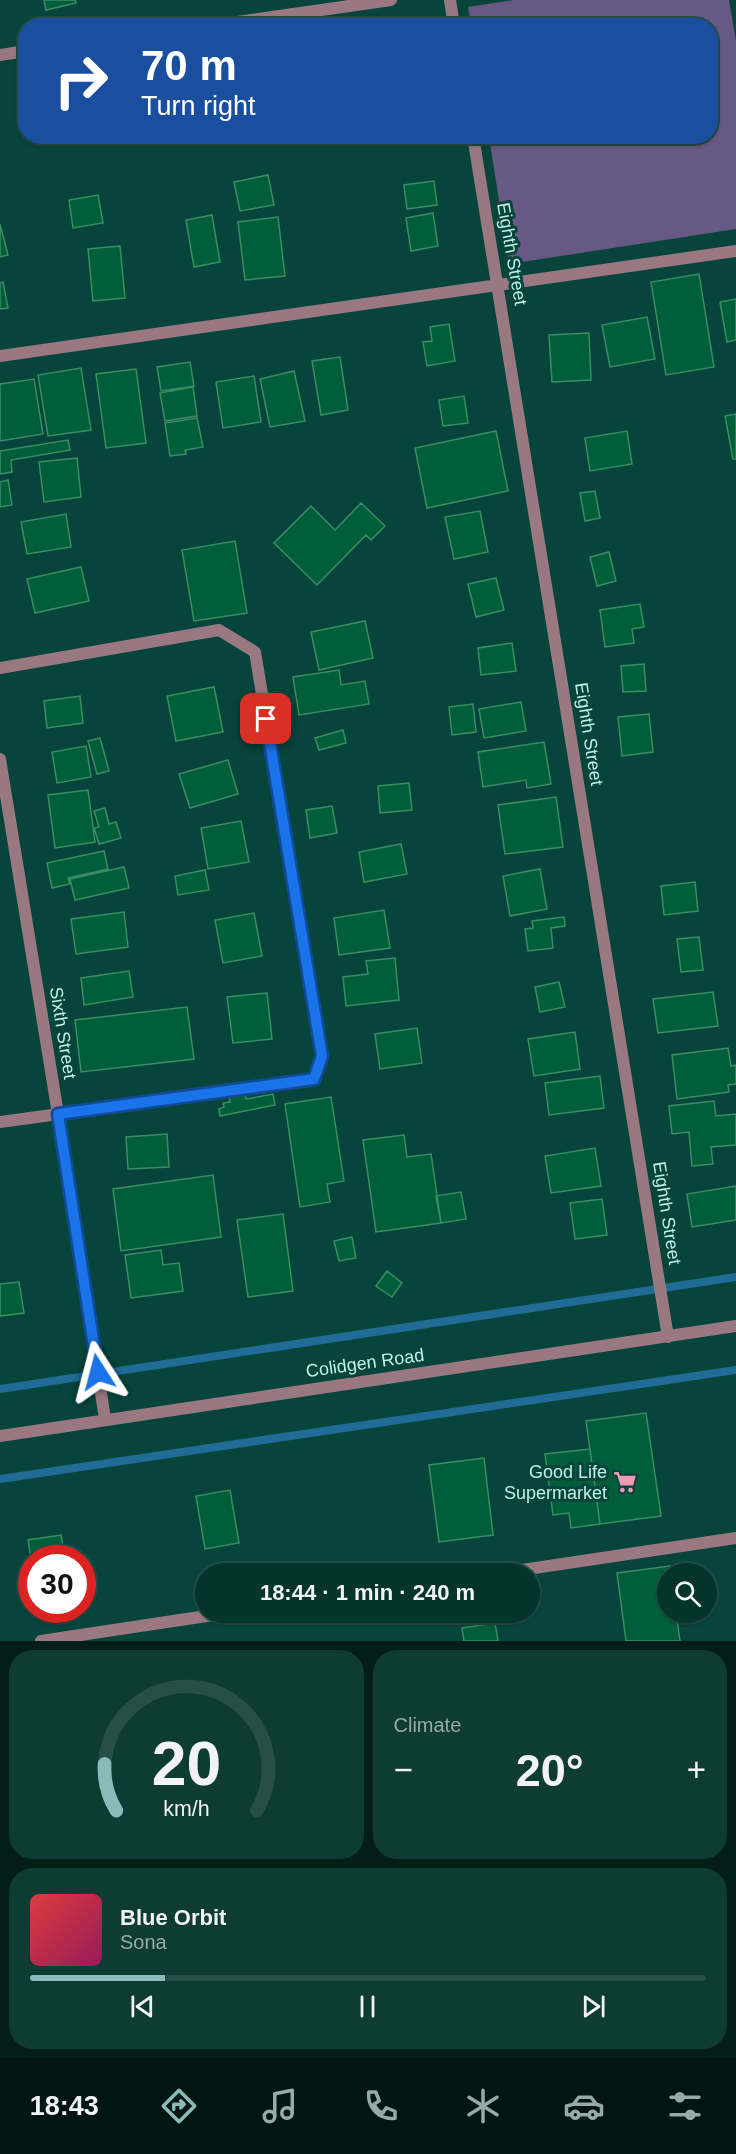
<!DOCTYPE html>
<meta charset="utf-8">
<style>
:root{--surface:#05342d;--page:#0e3c35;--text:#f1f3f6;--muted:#97aaaa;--line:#264f49;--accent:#8bbbb9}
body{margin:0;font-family:Arial,sans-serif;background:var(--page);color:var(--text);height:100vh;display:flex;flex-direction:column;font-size:22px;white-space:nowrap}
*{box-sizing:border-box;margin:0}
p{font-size:20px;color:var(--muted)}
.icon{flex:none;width:33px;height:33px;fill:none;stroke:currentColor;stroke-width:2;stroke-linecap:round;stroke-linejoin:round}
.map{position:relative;height:1641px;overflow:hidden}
.panel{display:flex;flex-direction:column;gap:9px;padding:9px;background:#031d19;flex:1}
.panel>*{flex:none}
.guide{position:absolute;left:18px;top:18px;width:700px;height:126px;border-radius:24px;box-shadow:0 2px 4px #0004,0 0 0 2px var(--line);background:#1a4fa0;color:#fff;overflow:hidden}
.fabs{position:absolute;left:657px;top:1563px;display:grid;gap:12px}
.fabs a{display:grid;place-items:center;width:60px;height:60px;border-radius:50%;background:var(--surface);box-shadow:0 2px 4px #0004,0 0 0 2px var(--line);font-size:30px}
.speed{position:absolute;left:18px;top:1545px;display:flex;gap:12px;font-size:30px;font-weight:700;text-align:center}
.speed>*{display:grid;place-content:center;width:78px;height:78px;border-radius:50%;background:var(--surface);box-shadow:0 2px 4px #0004,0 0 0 2px var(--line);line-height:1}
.speed .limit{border:9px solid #d22;background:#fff;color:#111}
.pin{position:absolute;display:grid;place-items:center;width:51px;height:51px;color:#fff;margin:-26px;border-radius:12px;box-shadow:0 3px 9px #0006}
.me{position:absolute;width:66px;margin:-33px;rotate:351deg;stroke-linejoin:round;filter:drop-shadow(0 0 4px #0008)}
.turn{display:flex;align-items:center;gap:21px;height:126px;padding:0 24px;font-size:27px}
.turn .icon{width:78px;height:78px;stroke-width:2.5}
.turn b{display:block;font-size:42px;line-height:51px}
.big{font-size:45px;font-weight:700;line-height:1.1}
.panel .tile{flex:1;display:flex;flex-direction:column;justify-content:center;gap:9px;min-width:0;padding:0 21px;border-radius:24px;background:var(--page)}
.panel .dial{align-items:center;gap:0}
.dial svg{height:156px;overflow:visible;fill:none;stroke:var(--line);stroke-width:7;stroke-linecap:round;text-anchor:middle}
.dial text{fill:var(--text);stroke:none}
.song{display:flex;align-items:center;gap:18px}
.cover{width:72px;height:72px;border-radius:9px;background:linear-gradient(135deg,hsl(0 70% 55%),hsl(330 70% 35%))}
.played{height:6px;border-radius:3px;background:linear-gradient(90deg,var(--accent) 20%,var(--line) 20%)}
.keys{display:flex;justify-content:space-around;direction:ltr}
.heat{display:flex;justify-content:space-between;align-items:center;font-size:33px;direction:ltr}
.panel .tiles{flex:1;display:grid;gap:9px;grid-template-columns:1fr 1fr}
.tile:last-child{grid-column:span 2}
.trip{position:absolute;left:195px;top:1563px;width:345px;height:60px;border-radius:30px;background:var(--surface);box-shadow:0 2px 4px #0004,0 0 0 2px var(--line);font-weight:700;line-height:60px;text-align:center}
.tab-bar{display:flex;height:96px;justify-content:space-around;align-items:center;background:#021512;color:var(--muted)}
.tab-bar .icon{width:42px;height:42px}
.tab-bar .active{color:var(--accent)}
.tab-bar b{font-size:27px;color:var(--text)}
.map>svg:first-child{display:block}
</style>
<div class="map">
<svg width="736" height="1641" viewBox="0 0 736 1641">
<rect width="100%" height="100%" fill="#07453c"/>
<path fill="#675884" d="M 514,0 L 729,0 L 736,41 L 736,229 L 509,264 L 489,137 L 711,136 L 711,26 L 471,25 L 468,7 Z"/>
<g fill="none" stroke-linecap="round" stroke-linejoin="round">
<path stroke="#206c97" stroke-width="8" d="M 0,1389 L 736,1277
M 0,1479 L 736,1370"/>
</g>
<path fill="#005f3a" stroke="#3b8c63" stroke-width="1.5" d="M 44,0 L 75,0 L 76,3 L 46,10 Z
M 268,175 L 274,205 L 240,211 L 234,182 Z
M 434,181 L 437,205 L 407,209 L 404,185 Z
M 98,195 L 103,223 L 73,228 L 69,200 Z
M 433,213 L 438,246 L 411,251 L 406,218 Z
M 212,215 L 220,262 L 194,267 L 186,220 Z
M 278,217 L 285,276 L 245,280 L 238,222 Z
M 0,224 L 8,255 L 0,257 Z
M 120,246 L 125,298 L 93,301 L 88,249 Z
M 699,274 L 714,367 L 666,375 L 651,282 Z
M 3,282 L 8,308 L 0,309 L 0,283 Z
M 736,299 L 736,340 L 727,342 L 720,302 Z
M 647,317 L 655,359 L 610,367 L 602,325 Z
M 449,324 L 455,361 L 427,366 L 423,342 L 432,341 L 430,327 Z
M 589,333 L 591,380 L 552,382 L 549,335 Z
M 340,357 L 348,410 L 321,415 L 312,361 Z
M 190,362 L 194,386 L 161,391 L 157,367 Z
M 81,368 L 91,430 L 48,436 L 38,375 Z
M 136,369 L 146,443 L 106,448 L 96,374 Z
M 294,371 L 305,421 L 270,427 L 260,379 Z
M 254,376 L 261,422 L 223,428 L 216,382 Z
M 34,379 L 43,434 L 0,441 L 0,384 Z
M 193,387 L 197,416 L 165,421 L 160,393 Z
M 464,396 L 468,423 L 443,426 L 439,400 Z
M 736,414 L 736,459 L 733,459 L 725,416 Z
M 197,418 L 203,447 L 185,450 L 186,454 L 170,456 L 165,423 Z
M 496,431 L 508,491 L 427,508 L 415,448 Z
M 627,431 L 632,464 L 590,471 L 585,438 Z
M 68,440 L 70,450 L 11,460 L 12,472 L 0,474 L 0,451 Z
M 77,458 L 81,497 L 44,502 L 39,462 Z
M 8,480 L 12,505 L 0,507 L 0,482 Z
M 595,491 L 600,518 L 585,521 L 580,493 Z
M 361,503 L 385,526 L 371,540 L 366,535 L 317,585 L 274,543 L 311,506 L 335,530 Z
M 480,511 L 488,552 L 454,559 L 445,517 Z
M 66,514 L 71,547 L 27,554 L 21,522 Z
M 235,541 L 247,613 L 194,621 L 182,550 Z
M 609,552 L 616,581 L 597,586 L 590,557 Z
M 81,567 L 89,601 L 35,613 L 27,579 Z
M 496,578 L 504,610 L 476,617 L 468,584 Z
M 640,604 L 644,627 L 632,629 L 634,643 L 605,647 L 600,610 Z
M 365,621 L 373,658 L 319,670 L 311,632 Z
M 512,643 L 516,671 L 481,675 L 478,648 Z
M 644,664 L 646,691 L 623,692 L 621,666 Z
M 339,670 L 341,685 L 365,681 L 369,704 L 299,715 L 293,677 Z
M 214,687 L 223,732 L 176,741 L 167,696 Z
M 80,696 L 83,723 L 47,728 L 44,701 Z
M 521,702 L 526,731 L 484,738 L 479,709 Z
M 473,704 L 476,732 L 452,735 L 449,707 Z
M 649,714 L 653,752 L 622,756 L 618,717 Z
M 343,730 L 346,743 L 319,750 L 315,738 Z
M 100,738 L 109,771 L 97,774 L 88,741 Z
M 544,742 L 551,784 L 527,788 L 526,780 L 483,787 L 478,752 Z
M 86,746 L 91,777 L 57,783 L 52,752 Z
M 228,760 L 238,794 L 190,808 L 179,774 Z
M 409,783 L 412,810 L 380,813 L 378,786 Z
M 88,790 L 95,842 L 55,848 L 48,795 Z
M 556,797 L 563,847 L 505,854 L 498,805 Z
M 332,806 L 337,833 L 310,838 L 306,810 Z
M 105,808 L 109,824 L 116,822 L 121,838 L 99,844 L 94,828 L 99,827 L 94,811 Z
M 241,821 L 249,862 L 208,869 L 201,828 Z
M 401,844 L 407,874 L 364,882 L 359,852 Z
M 104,851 L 108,869 L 68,878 L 70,884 L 52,888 L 47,863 Z
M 124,867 L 129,888 L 75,900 L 70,879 Z
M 540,869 L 547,909 L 510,916 L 503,876 Z
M 205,870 L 209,890 L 178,895 L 175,876 Z
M 695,882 L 698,911 L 664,915 L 661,886 Z
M 384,910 L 390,948 L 339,955 L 334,918 Z
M 124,912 L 128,947 L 76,954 L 71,919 Z
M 254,913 L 262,956 L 223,963 L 215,920 Z
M 564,917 L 565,926 L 551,928 L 553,948 L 528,951 L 525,929 L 533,928 L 532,921 Z
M 699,937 L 703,970 L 681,972 L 677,939 Z
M 395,958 L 399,1000 L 346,1006 L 343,977 L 368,974 L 366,961 Z
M 129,971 L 133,997 L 84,1005 L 81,978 Z
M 559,982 L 565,1007 L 540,1012 L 535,987 Z
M 713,992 L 718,1026 L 658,1033 L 653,999 Z
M 267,993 L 272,1039 L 233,1043 L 227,997 Z
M 187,1007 L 194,1059 L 81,1072 L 75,1020 Z
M 417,1028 L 422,1063 L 380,1069 L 375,1034 Z
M 575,1032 L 580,1069 L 534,1076 L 528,1039 Z
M 728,1048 L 731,1066 L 736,1065 L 736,1084 L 728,1085 L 729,1092 L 677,1099 L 672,1055 Z
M 600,1076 L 604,1108 L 549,1115 L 545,1083 Z
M 244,1092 L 246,1099 L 273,1094 L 275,1105 L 220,1116 L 219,1109 L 224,1107 L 223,1103 L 230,1102 L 229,1095 Z
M 331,1097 L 344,1181 L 327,1184 L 330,1202 L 300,1207 L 285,1104 Z
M 714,1101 L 716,1116 L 736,1114 L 736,1145 L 711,1147 L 713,1164 L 692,1166 L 689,1132 L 672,1134 L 669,1106 Z
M 167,1134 L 169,1167 L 128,1169 L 126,1137 Z
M 404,1135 L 407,1157 L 431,1154 L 441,1223 L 376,1232 L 363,1140 Z
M 595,1148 L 601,1186 L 551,1193 L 545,1156 Z
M 213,1175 L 221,1237 L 121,1251 L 113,1189 Z
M 736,1186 L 736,1220 L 692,1227 L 687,1194 Z
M 461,1192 L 466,1219 L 441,1223 L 436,1196 Z
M 602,1199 L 607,1235 L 575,1239 L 570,1203 Z
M 283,1214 L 293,1291 L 248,1297 L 237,1220 Z
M 352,1237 L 356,1258 L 339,1261 L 334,1241 Z
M 161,1250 L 163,1265 L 179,1263 L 183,1291 L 131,1298 L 125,1255 Z
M 387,1271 L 402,1283 L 392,1297 L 376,1286 Z
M 19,1282 L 24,1313 L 0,1316 L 0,1284 Z
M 646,1413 L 661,1516 L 600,1524 L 586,1421 Z
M 590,1449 L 600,1524 L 571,1528 L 569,1513 L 553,1515 L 545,1454 Z
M 484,1458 L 493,1535 L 439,1542 L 429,1465 Z
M 230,1490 L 239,1543 L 205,1549 L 196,1496 Z
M 61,1535 L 65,1558 L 32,1558 L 32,1563 L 28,1540 Z
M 670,1566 L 671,1574 L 668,1574 L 668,1612 L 676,1612 L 680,1641 L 626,1641 L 617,1573 Z
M 495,1623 L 498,1641 L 464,1641 L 462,1628 Z"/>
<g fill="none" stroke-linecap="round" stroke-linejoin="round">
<path stroke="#9a7882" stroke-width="12" d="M 450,0 L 454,26
M 209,26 L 391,0
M 0,55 L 26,51
M 473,136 L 668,1337
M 0,356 L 736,251
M 0,668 L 219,630 L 255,652 L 322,1056 L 314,1079 L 0,1122
M 0,759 L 58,1114 L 105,1419
M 0,1436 L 736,1326
M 495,1574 L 736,1538
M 41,1641 L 233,1612"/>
</g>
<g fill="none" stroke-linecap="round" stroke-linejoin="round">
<g stroke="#114b97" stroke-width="15">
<path id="route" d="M 98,1372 L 58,1114 L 314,1079 L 322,1056 L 266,719"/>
</g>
<use href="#route" stroke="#1a73e8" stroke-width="10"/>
</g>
<defs>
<g id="supermarket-bare" transform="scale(1.8)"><path d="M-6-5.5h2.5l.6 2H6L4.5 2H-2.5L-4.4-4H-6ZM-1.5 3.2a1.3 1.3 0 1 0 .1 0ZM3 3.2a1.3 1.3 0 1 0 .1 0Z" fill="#f09ab6" stroke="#07453c" stroke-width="2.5" paint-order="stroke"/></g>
</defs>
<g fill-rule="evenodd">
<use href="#supermarket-bare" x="625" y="1482"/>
</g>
<g text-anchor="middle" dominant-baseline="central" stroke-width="6" stroke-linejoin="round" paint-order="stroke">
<g font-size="18" fill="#c1f0e5" stroke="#07453c">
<text transform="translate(512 254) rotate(80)">Eighth Street</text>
<text transform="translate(589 734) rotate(81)">Eighth Street</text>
<text transform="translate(63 1033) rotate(81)">Sixth Street</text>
<text transform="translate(667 1213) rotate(81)">Eighth Street</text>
<text transform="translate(365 1363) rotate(-8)">Colidgen Road</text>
</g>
<g font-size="18" fill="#c1f0e5" stroke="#07453c" text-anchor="end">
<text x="607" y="1472">Good Life<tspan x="607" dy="21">Supermarket</tspan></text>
</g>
</g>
</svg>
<div class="fabs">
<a><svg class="icon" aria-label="search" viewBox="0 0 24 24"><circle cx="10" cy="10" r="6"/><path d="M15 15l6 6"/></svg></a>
</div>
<div class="speed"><div class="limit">30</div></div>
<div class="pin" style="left:266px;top:719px;background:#d93025"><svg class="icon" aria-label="arrive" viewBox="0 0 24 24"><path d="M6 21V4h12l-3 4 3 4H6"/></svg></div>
<svg class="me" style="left:98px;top:1372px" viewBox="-20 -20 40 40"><path d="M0-17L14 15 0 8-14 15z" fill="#1a73e8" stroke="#fff" stroke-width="4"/></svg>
<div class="trip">18:44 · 1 min · 240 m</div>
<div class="guide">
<div class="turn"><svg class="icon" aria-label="right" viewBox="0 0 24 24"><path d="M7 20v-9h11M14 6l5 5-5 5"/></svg><div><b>70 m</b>Turn right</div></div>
</div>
</div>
<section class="panel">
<div class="tiles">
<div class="tile dial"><svg viewBox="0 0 100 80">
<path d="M14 69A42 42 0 1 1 86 69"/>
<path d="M14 69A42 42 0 0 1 8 45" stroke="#8bbbb9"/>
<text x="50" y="56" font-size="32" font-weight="700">20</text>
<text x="50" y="72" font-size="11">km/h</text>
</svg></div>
<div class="tile"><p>Climate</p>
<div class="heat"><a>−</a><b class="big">20°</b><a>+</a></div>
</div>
<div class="tile">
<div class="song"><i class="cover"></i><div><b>Blue Orbit</b><p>Sona</p></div></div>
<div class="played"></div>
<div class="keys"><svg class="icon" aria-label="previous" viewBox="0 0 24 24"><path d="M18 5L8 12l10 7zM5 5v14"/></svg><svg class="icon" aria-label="pause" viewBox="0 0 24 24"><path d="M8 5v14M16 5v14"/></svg><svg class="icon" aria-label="next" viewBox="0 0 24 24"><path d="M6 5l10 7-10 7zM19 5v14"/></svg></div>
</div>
</div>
</section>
<nav class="tab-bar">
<b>18:43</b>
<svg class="icon active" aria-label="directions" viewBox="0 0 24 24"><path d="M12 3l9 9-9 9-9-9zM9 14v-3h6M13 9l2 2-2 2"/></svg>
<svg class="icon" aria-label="music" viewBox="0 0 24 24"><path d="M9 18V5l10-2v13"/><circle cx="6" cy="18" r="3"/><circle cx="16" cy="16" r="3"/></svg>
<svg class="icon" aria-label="phone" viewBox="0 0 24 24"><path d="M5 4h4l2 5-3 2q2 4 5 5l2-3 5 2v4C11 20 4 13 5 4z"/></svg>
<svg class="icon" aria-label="climate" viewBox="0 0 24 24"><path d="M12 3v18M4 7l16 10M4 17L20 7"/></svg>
<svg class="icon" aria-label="car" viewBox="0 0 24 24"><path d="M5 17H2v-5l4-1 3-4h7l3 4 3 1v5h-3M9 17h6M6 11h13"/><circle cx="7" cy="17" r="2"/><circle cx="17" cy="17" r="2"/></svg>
<svg class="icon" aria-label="filters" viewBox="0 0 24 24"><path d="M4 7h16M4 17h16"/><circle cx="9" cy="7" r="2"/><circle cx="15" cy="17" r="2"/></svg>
</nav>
